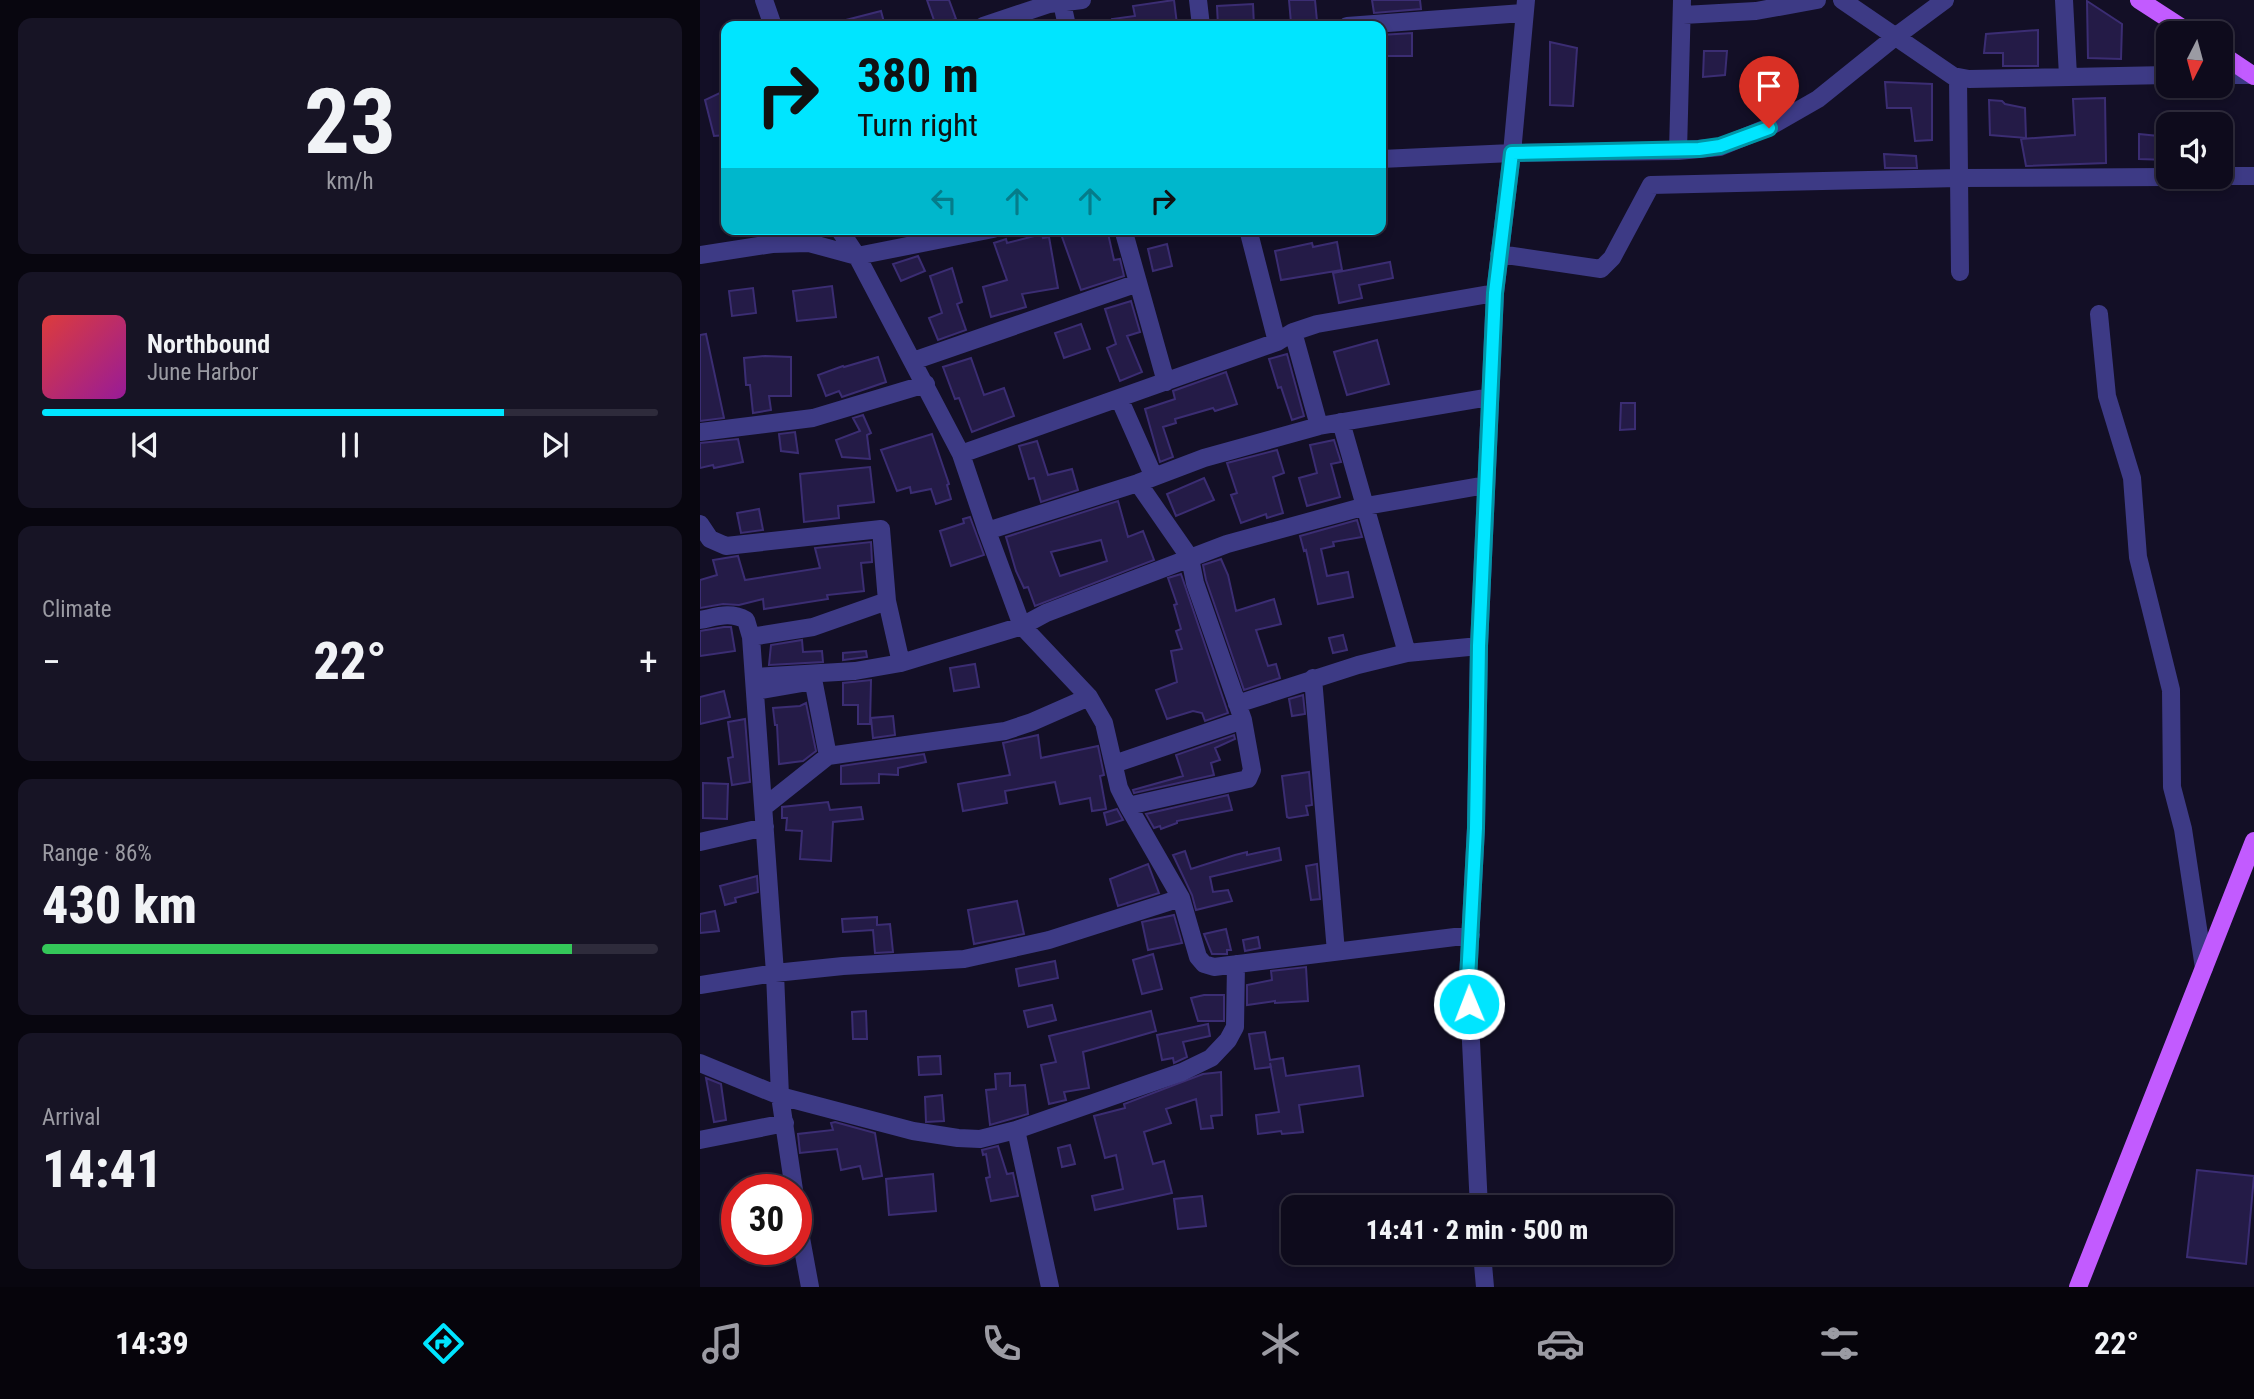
<!DOCTYPE html>
<meta charset="utf-8">
<style>
:root{--surface:#0e0b1c;--page:#171425;--text:#f1f3f6;--muted:#9b9ba3;--line:#2e2b3b;--accent:#00e5ff}
body{margin:0;font-family:"Roboto Condensed",sans-serif;background:var(--page);color:var(--text);height:100vh;display:flex;flex-direction:column;font-size:26px;white-space:nowrap}
*{box-sizing:border-box;margin:0}
p{font-size:23px;color:var(--muted)}
.icon{flex:none;width:38px;height:38px;fill:none;stroke:currentColor;stroke-width:2;stroke-linecap:round;stroke-linejoin:round}
.map{position:relative;flex:1;overflow:hidden}
.side{display:flex;flex-direction:column;gap:18px;padding:18px;background:#08060f;width:700px}
.side>*{flex:none}
.guide{position:absolute;left:21px;top:21px;width:665px;height:214px;border-radius:14px;box-shadow:0 4px 10px #0003,0 0 0 2px var(--line);background:#00e5ff;color:#111;overflow:hidden}
.needle{width:46px;rotate:186deg}
.tools{position:absolute;left:1456px;top:21px;display:grid;gap:14px}
.tools a{display:grid;place-items:center;width:77px;height:77px;border-radius:14px;background:var(--surface);box-shadow:0 4px 10px #0003,0 0 0 2px var(--line);font-size:35px}
.speed{position:absolute;left:21px;top:1174px;display:flex;gap:14px;font-size:35px;font-weight:700;text-align:center}
.speed>*{display:grid;place-content:center;width:91px;height:91px;border-radius:50%;background:var(--surface);box-shadow:0 4px 10px #0003,0 0 0 2px var(--line);line-height:1}
.speed .limit{border:10px solid #d22;background:#fff;color:#111}
.pin{position:absolute;display:grid;place-items:center;width:60px;height:60px;color:#fff;margin:-72px -30px;border-radius:50% 50% 50% 0;rotate:-45deg;box-shadow:0 0 7px #0007}
.pin .icon{rotate:45deg}
.me{position:absolute;width:77px;margin:-38px;rotate:359deg;stroke-linejoin:round;filter:drop-shadow(0 0 5px #0008)}
.turn{display:flex;align-items:center;gap:24px;height:147px;padding:0 21px;font-size:32px}
.turn .icon{width:91px;height:91px;stroke-width:2.5}
.turn b{display:block;font-size:49px;line-height:60px}
.lanes{display:flex;align-items:center;height:66px;padding:0 21px;background:#0003;justify-content:center;gap:35px;direction:ltr}
.lanes .off{opacity:.35}
.big{font-size:52px;font-weight:800;line-height:1.1}
.side .card{flex:1;display:flex;flex-direction:column;justify-content:center;gap:10px;min-width:0;padding:0 24px;border-radius:14px;background:var(--page)}
.side .dial{align-items:center;gap:0}
.dial b{font-size:91px;line-height:1}
.song{display:flex;align-items:center;gap:21px}
.cover{width:84px;height:84px;border-radius:10px;background:linear-gradient(135deg,hsl(0 70% 55%),hsl(300 70% 35%))}
.played{height:7px;border-radius:4px;background:linear-gradient(90deg,var(--accent) 75%,var(--line) 75%)}
.keys{display:flex;justify-content:space-around;direction:ltr}
.heat{display:flex;justify-content:space-between;align-items:center;font-size:38px;direction:ltr}
.charge{height:10px;border-radius:5px;background:linear-gradient(90deg,#34c759 86%,var(--line) 0)}
.trip{position:absolute;left:581px;top:1195px;width:392px;height:70px;border-radius:14px;background:var(--surface);box-shadow:0 4px 10px #0003,0 0 0 2px var(--line);font-weight:800;line-height:70px;text-align:center}
.menu{display:flex;height:112px;justify-content:space-around;align-items:center;background:#06040b;color:var(--muted)}
.menu .icon{width:49px;height:49px}
.menu .active{color:var(--accent)}
.menu b{font-size:32px;color:var(--text)}
main{display:flex;flex:1;min-height:0}
.map>svg:first-child{display:block}
</style>
<main>
<section class="side">
<div class="card dial"><b>23</b><p>km/h</p></div>
<div class="card">
<div class="song"><i class="cover"></i><div><b>Northbound</b><p>June Harbor</p></div></div>
<div class="played"></div>
<div class="keys"><svg class="icon" aria-label="previous" viewBox="0 0 24 24"><path d="M18 5L8 12l10 7zM5 5v14"/></svg><svg class="icon" aria-label="pause" viewBox="0 0 24 24"><path d="M8 5v14M16 5v14"/></svg><svg class="icon" aria-label="next" viewBox="0 0 24 24"><path d="M6 5l10 7-10 7zM19 5v14"/></svg></div>
</div>
<div class="card"><p>Climate</p>
<div class="heat"><a>−</a><b class="big">22°</b><a>+</a></div>
</div>
<div class="card"><p>Range · 86%</p><b class="big">430 km</b><div class="charge"></div></div>
<div class="card"><p>Arrival</p><b class="big">14:41</b></div>
</section>
<div class="map">
<svg width="1554" height="1287" viewBox="0 0 1554 1287">
<rect width="100%" height="100%" fill="#130f26"/>
<path fill="#241b47" stroke="#3b2d73" stroke-width="2" fill-rule="evenodd" d="M 227,0 L 249,0 L 256,19 L 236,26 Z
M 474,0 L 477,24 L 413,26 L 412,19 L 435,16 L 433,6 Z
M 589,0 L 615,0 L 617,21 L 591,23 Z
M 672,0 L 720,0 L 721,9 L 674,13 Z
M 1387,1 L 1422,24 L 1421,59 L 1388,58 Z
M 553,4 L 554,26 L 518,26 L 517,6 Z
M 181,11 L 185,26 L 139,26 L 138,22 Z
M 1338,30 L 1338,66 L 1303,66 L 1303,53 L 1284,53 L 1286,34 Z
M 712,33 L 712,56 L 681,56 L 681,35 Z
M 850,42 L 877,48 L 873,106 L 850,105 Z
M 1004,51 L 1027,51 L 1025,75 L 1003,77 Z
M 1185,82 L 1232,84 L 1232,140 L 1215,141 L 1211,108 L 1187,108 Z
M 26,90 L 26,135 L 14,136 L 5,100 Z
M 1405,98 L 1406,163 L 1326,166 L 1321,139 L 1375,135 L 1373,99 Z
M 1289,100 L 1302,101 L 1305,104 L 1325,108 L 1326,138 L 1290,135 Z
M 1439,134 L 1468,137 L 1468,160 L 1439,159 Z
M 1184,154 L 1216,156 L 1217,168 L 1185,168 Z
M 381,229 L 407,229 L 414,260 L 420,259 L 424,276 L 381,290 L 361,234 Z
M 342,234 L 343,238 L 349,237 L 358,288 L 322,294 L 326,307 L 291,317 L 283,287 L 307,280 L 294,243 L 306,239 L 307,243 Z
M 637,242 L 642,270 L 581,280 L 575,251 L 612,243 L 613,247 Z
M 467,244 L 472,266 L 453,271 L 448,249 Z
M 218,256 L 225,271 L 201,281 L 193,264 Z
M 690,262 L 693,278 L 659,285 L 662,298 L 639,303 L 633,273 Z
M 252,268 L 262,302 L 257,304 L 266,330 L 238,340 L 229,318 L 242,313 L 230,276 Z
M 132,286 L 136,317 L 97,321 L 93,291 Z
M 53,288 L 56,313 L 32,316 L 29,291 Z
M 431,301 L 440,332 L 427,336 L 442,372 L 420,381 L 407,348 L 416,344 L 405,309 Z
M 381,324 L 390,349 L 364,358 L 355,333 Z
M 6,334 L 24,418 L 0,421 L 0,335 Z
M 677,340 L 689,384 L 647,395 L 634,352 Z
M 587,354 L 604,416 L 592,420 L 581,387 L 578,388 L 569,359 Z
M 65,356 L 91,357 L 91,396 L 69,396 L 71,410 L 53,413 L 50,385 L 46,385 L 44,358 Z
M 178,357 L 186,382 L 142,397 L 139,391 L 126,396 L 118,375 L 143,366 L 144,367 Z
M 271,358 L 284,395 L 304,388 L 314,416 L 272,432 L 259,398 L 255,399 L 243,367 Z
M 526,372 L 537,404 L 515,411 L 513,408 L 475,419 L 476,423 L 463,427 L 473,457 L 460,462 L 445,409 L 475,399 L 473,391 Z
M 921,403 L 935,403 L 935,429 L 920,430 Z
M 163,415 L 171,433 L 167,435 L 170,459 L 142,457 L 136,440 L 160,431 L 153,418 Z
M 95,432 L 98,453 L 81,451 L 79,434 Z
M 232,434 L 249,484 L 247,485 L 251,499 L 236,504 L 231,489 L 211,493 L 210,487 L 197,491 L 181,450 Z
M 38,439 L 43,462 L 14,468 L 13,465 L 0,468 L 0,443 Z
M 634,440 L 641,462 L 631,464 L 640,497 L 607,506 L 599,478 L 617,473 L 610,445 Z
M 337,441 L 348,475 L 372,469 L 378,490 L 341,502 L 334,478 L 329,479 L 319,446 Z
M 577,450 L 584,473 L 573,477 L 583,513 L 567,518 L 566,514 L 541,523 L 531,495 L 537,493 L 527,463 Z
M 170,467 L 174,502 L 138,506 L 139,518 L 104,522 L 100,474 Z
M 504,478 L 514,500 L 476,516 L 467,494 Z
M 418,501 L 428,537 L 443,531 L 454,560 L 335,606 L 328,587 L 324,588 L 316,571 L 306,537 ZM 401,540 L 407,561 L 360,576 L 351,552 Z
M 59,509 L 63,530 L 41,533 L 37,513 Z
M 270,517 L 284,555 L 251,566 L 240,531 L 264,523 L 263,519 Z
M 657,520 L 662,537 L 633,542 L 634,546 L 621,549 L 627,576 L 648,572 L 653,597 L 618,604 L 606,550 L 604,551 L 600,536 Z
M 171,542 L 172,562 L 161,563 L 164,591 L 127,595 L 128,599 L 64,609 L 63,599 L 39,605 L 23,604 L 0,608 L 0,580 L 17,575 L 13,560 L 38,556 L 45,580 L 120,568 L 115,548 Z
M 521,559 L 528,575 L 536,611 L 574,599 L 581,624 L 556,630 L 568,666 L 576,664 L 580,678 L 544,690 L 506,580 L 503,565 Z
M 481,574 L 528,713 L 505,721 L 502,713 L 493,711 L 467,719 L 456,690 L 477,682 L 471,651 L 482,649 L 476,631 L 481,629 L 474,605 L 477,604 L 468,578 Z
M 24,627 L 31,627 L 35,651 L 0,656 L 0,631 Z
M 643,635 L 647,650 L 633,653 L 629,638 Z
M 102,640 L 103,652 L 122,651 L 123,662 L 69,665 L 71,645 Z
M 166,651 L 167,657 L 143,660 L 143,653 Z
M 275,664 L 279,687 L 254,691 L 250,668 Z
M 171,680 L 170,724 L 158,724 L 158,705 L 143,705 L 143,683 Z
M 24,691 L 30,717 L 0,724 L 0,697 Z
M 603,695 L 605,714 L 592,716 L 589,699 Z
M 106,703 L 116,751 L 103,761 L 79,764 L 77,725 L 75,725 L 73,708 L 100,706 Z
M 193,716 L 195,735 L 173,738 L 171,718 Z
M 45,719 L 50,782 L 32,785 L 28,758 L 33,757 L 28,722 Z
M 338,735 L 341,758 L 398,746 L 404,775 L 400,776 L 406,809 L 392,811 L 390,798 L 360,804 L 355,782 L 305,791 L 307,803 L 263,811 L 258,784 L 310,775 L 303,743 Z
M 534,735 L 535,739 L 515,748 L 520,760 L 511,763 L 514,775 L 434,793 L 433,790 L 483,776 L 476,755 Z
M 224,754 L 226,762 L 198,768 L 198,775 L 179,774 L 179,783 L 141,784 L 141,766 Z
M 609,772 L 612,805 L 606,806 L 608,815 L 589,818 L 587,817 L 582,776 Z
M 3,783 L 28,784 L 27,819 L 3,818 Z
M 528,795 L 532,810 L 477,821 L 477,823 L 461,829 L 460,826 L 454,828 L 446,814 Z
M 128,802 L 130,810 L 161,807 L 163,819 L 133,822 L 131,861 L 100,859 L 102,831 L 86,830 L 87,818 L 82,818 L 82,807 Z
M 417,809 L 423,820 L 407,825 L 404,813 Z
M 579,848 L 581,860 L 510,877 L 513,892 L 528,890 L 532,901 L 496,910 L 492,895 L 473,855 L 485,851 L 491,869 L 535,855 L 547,852 L 547,855 Z
M 448,864 L 459,893 L 418,906 L 410,879 Z
M 617,864 L 620,899 L 611,900 L 606,866 Z
M 57,876 L 58,892 L 35,898 L 36,902 L 25,905 L 20,886 Z
M 317,901 L 324,934 L 274,944 L 268,910 Z
M 15,911 L 19,931 L 0,933 L 0,914 Z
M 474,915 L 482,943 L 448,950 L 442,922 Z
M 177,917 L 177,925 L 190,924 L 193,952 L 175,953 L 173,930 L 143,932 L 142,919 Z
M 526,929 L 531,950 L 527,950 L 527,954 L 512,954 L 504,934 Z
M 558,937 L 560,948 L 545,951 L 543,940 Z
M 453,954 L 462,989 L 442,994 L 433,960 Z
M 355,961 L 358,978 L 319,986 L 316,969 Z
M 606,967 L 608,1001 L 575,1003 L 575,1001 L 547,1005 L 547,985 L 572,980 L 571,971 Z
M 504,995 L 524,995 L 524,1021 L 498,1021 L 491,998 Z
M 352,1005 L 356,1020 L 328,1027 L 324,1011 Z
M 166,1011 L 167,1039 L 153,1039 L 152,1012 Z
M 451,1011 L 456,1031 L 383,1052 L 389,1088 L 364,1092 L 366,1100 L 349,1104 L 341,1065 L 356,1062 L 349,1036 Z
M 508,1024 L 510,1036 L 483,1042 L 487,1057 L 474,1063 L 473,1058 L 462,1060 L 457,1035 Z
M 565,1032 L 570,1060 L 583,1058 L 586,1076 L 659,1066 L 663,1096 L 599,1105 L 603,1132 L 582,1134 L 581,1131 L 558,1134 L 556,1115 L 579,1112 L 570,1063 L 571,1067 L 555,1069 L 549,1034 Z
M 240,1056 L 241,1074 L 219,1075 L 218,1057 Z
M 521,1072 L 522,1115 L 511,1116 L 513,1128 L 501,1129 L 496,1099 L 466,1109 L 471,1123 L 444,1132 L 453,1164 L 464,1161 L 472,1193 L 395,1210 L 392,1196 L 423,1189 L 416,1155 L 405,1158 L 394,1116 L 425,1108 L 424,1104 L 503,1074 Z
M 310,1073 L 310,1086 L 325,1085 L 328,1114 L 290,1125 L 286,1090 L 296,1089 L 295,1074 Z
M 6,1078 L 21,1084 L 26,1120 L 14,1122 Z
M 242,1095 L 244,1121 L 226,1122 L 225,1097 Z
M 135,1122 L 175,1133 L 182,1176 L 163,1179 L 160,1166 L 141,1170 L 137,1149 L 100,1153 L 98,1134 L 133,1130 L 131,1123 Z
M 370,1145 L 375,1164 L 362,1167 L 358,1148 Z
M 298,1146 L 307,1174 L 313,1173 L 318,1196 L 291,1201 L 286,1178 L 290,1177 L 286,1154 L 283,1155 L 282,1150 Z
M 1497,1170 L 1554,1176 L 1546,1264 L 1487,1257 Z
M 233,1174 L 236,1211 L 189,1215 L 186,1179 Z
M 502,1196 L 506,1226 L 478,1229 L 474,1199 Z"/>
<g fill="none" stroke-linecap="round" stroke-linejoin="round">
<path stroke="#3d3a85" stroke-width="18" d="M 64,0 L 73,26
M 498,0 L 501,26
M 1142,0 L 1253,76 L 1269,79 L 1468,75
M 1364,0 L 1368,76
M 362,3 L 367,26
M 983,15 L 1056,11 L 1117,0
M 283,26 L 349,4 L 382,0
M 647,26 L 823,13
M 1521,75 L 1553,75
M 1258,77 L 1260,272
M 978,151 L 982,0
M 681,159 L 812,153 L 978,151 L 1020,147 L 1069,127 L 1118,99 L 1195,37 L 1245,0
M 1521,176 L 1554,176
M 139,229 L 157,256 L 261,454 L 577,342 L 593,332 L 617,324 L 795,293
M 423,229 L 466,382
M 548,229 L 577,342
M 799,254 L 901,269 L 912,258 L 951,185 L 1259,178 L 1468,177
M 0,255 L 72,244 L 109,243 L 157,256 L 293,229
M 1399,314 L 1407,396 L 1432,478 L 1438,557 L 1471,690 L 1472,787 L 1483,829 L 1504,968
M 593,332 L 619,426
M 213,361 L 438,283
M 419,398 L 454,477
M 641,422 L 707,653
M 0,432 L 113,418 L 226,384
M 261,454 L 287,531 L 438,483 L 504,458 L 619,426 L 790,397
M 0,524 L 10,539 L 26,546 L 181,529 L 187,601 L 201,663
M 287,531 L 322,626 L 389,697 L 404,723 L 419,788 L 428,806 L 481,898 L 498,957 L 504,964 L 514,967 L 771,935
M 0,620 C 16,617 30,611 46,620 L 51,637 L 113,627 L 187,601
M 51,637 L 75,973 L 80,1096 L 94,1190
M 54,677 L 155,671 L 201,663 L 322,626 L 346,613 L 527,544 L 666,506 L 786,485
M 613,678 L 636,952
M 55,691 L 108,682 L 114,684 L 128,756
M 537,704 L 658,665 L 707,653 L 779,646
M 414,764 L 543,720
M 428,806 L 548,779 L 552,770 L 543,720 L 495,583 L 490,558 L 438,483
M 64,807 L 128,756 L 305,731 L 332,722 L 389,697
M 0,842 L 65,827
M 0,985 L 75,973 L 143,966 L 264,959 L 349,940 L 481,898
M 0,1063 L 80,1096 L 213,1131 L 258,1138 L 280,1139 L 316,1130 L 482,1072 L 511,1058 L 528,1040 L 535,1027 L 536,964
M 316,1130 L 350,1287
M 0,1140 L 85,1123
M 779,1208 L 768,979 L 776,828 L 779,646 L 795,293 L 812,153 L 826,0
M 96,1211 L 110,1287
M 782,1253 L 785,1287"/>
<path stroke="#c25bff" stroke-width="18" d="M 1439,0 L 1490,33
M 1521,54 L 1554,76
M 1378,1287 L 1554,841"/>
</g>
<g fill="none" stroke-linecap="round" stroke-linejoin="round">
<g stroke="#0095a6" stroke-width="18">
<path id="route" d="M 769,1004 L 768,979 L 776,828 L 779,646 L 795,293 L 812,153 L 999,149 L 1020,146 L 1069,128"/>
</g>
<use href="#route" stroke="#00e5ff" stroke-width="12"/>
</g>
</svg>
<div class="tools">
<a><svg class="needle" viewBox="-14 -14 28 28"><path d="M0-13l5 13h-10z" fill="#e53935"/><path d="M0 13l5-13h-10z" fill="#9b9ba3"/></svg></a>
<a><svg class="icon" aria-label="sound" viewBox="0 0 24 24"><path d="M4 9h4l5-4v14l-5-4H4zM17 9q2 3 0 6"/></svg></a>
</div>
<div class="speed"><div class="limit">30</div></div>
<div class="pin" style="left:1069px;top:128px;background:#d93025"><svg class="icon" aria-label="arrive" viewBox="0 0 24 24"><path d="M6 21V4h12l-3 4 3 4H6"/></svg></div>
<svg class="me" style="left:769px;top:1004px" viewBox="-20 -20 40 40"><circle r="17" fill="#00e5ff" stroke="#fff" stroke-width="3"/><path d="M0-11L8 9 0 5-8 9z" fill="#fff"/></svg>
<div class="trip">14:41 · 2 min · 500 m</div>
<div class="guide">
<div class="turn"><svg class="icon" aria-label="right" viewBox="0 0 24 24"><path d="M7 20v-9h11M14 6l5 5-5 5"/></svg><div><b>380 m</b>Turn right</div></div>
<div class="lanes"><svg class="icon off" aria-label="left" viewBox="0 0 24 24"><path d="M17 20v-9H6M10 6l-5 5 5 5"/></svg><svg class="icon off" aria-label="ahead" viewBox="0 0 24 24"><path d="M12 20V5M6 11l6-6 6 6"/></svg><svg class="icon off" aria-label="ahead" viewBox="0 0 24 24"><path d="M12 20V5M6 11l6-6 6 6"/></svg><svg class="icon" aria-label="right" viewBox="0 0 24 24"><path d="M7 20v-9h11M14 6l5 5-5 5"/></svg></div>
</div>
</div>
</main>
<nav class="menu">
<b>14:39</b>
<svg class="icon active" aria-label="directions" viewBox="0 0 24 24"><path d="M12 3l9 9-9 9-9-9zM9 14v-3h6M13 9l2 2-2 2"/></svg>
<svg class="icon" aria-label="music" viewBox="0 0 24 24"><path d="M9 18V5l10-2v13"/><circle cx="6" cy="18" r="3"/><circle cx="16" cy="16" r="3"/></svg>
<svg class="icon" aria-label="phone" viewBox="0 0 24 24"><path d="M5 4h4l2 5-3 2q2 4 5 5l2-3 5 2v4C11 20 4 13 5 4z"/></svg>
<svg class="icon" aria-label="climate" viewBox="0 0 24 24"><path d="M12 3v18M4 7l16 10M4 17L20 7"/></svg>
<svg class="icon" aria-label="car" viewBox="0 0 24 24"><path d="M5 17H2v-5l4-1 3-4h7l3 4 3 1v5h-3M9 17h6M6 11h13"/><circle cx="7" cy="17" r="2"/><circle cx="17" cy="17" r="2"/></svg>
<svg class="icon" aria-label="filters" viewBox="0 0 24 24"><path d="M4 7h16M4 17h16"/><circle cx="9" cy="7" r="2"/><circle cx="15" cy="17" r="2"/></svg>
<b>22°</b>
</nav>
